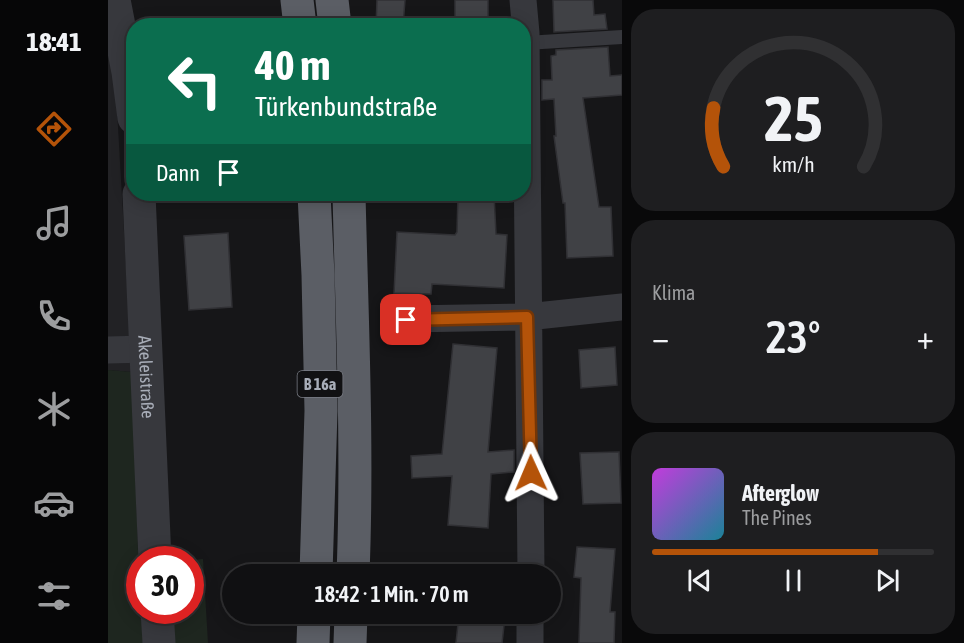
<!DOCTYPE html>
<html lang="de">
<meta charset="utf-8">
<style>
:root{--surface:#101012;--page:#1e1e20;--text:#f1f3f6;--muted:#9c9d9f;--line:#303032;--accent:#b45309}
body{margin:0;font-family:"Asap Condensed",sans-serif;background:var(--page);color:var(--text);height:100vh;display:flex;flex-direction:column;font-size:22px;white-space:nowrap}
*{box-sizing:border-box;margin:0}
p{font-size:20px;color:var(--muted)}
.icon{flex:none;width:33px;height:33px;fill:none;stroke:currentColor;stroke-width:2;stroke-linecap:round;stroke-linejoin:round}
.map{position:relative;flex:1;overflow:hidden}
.details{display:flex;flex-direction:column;gap:9px;padding:9px;background:#09090a;width:342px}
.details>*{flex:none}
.banner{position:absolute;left:18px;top:18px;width:405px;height:183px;border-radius:24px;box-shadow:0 3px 15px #0003,0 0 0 2px var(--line);background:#0b6e4f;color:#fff;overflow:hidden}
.speed{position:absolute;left:18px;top:546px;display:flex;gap:12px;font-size:30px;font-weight:700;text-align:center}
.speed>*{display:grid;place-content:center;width:78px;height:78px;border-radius:50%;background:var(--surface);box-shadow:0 3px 15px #0003,0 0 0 2px var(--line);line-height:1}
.speed .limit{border:9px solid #d22;background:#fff;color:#111}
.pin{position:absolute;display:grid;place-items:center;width:51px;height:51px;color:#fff;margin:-26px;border-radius:12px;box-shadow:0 3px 9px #0006}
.me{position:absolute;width:66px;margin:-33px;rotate:359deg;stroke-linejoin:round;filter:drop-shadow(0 0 4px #0008)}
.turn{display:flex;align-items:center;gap:21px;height:126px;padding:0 30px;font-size:27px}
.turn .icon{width:78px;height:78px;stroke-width:2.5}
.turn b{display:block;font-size:42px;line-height:51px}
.then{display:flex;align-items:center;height:57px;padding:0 30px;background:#0003;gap:12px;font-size:22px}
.big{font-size:45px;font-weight:600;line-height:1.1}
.details .widget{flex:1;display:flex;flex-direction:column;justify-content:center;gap:9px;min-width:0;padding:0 21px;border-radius:24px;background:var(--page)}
.details .dial{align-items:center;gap:0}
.dial svg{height:156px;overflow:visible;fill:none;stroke:var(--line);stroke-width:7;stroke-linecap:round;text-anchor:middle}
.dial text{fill:var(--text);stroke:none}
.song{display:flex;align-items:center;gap:18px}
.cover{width:72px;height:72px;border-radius:9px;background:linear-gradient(135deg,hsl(290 70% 55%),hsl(190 70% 35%))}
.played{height:6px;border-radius:3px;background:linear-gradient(90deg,var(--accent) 80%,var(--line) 80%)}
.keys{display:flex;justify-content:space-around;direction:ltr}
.heat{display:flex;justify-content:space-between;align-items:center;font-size:33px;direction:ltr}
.trip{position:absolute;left:114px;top:564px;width:339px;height:60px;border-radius:30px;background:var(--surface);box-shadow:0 3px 15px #0003,0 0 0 2px var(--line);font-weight:600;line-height:60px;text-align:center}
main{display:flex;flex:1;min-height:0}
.tab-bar{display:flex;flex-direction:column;width:108px;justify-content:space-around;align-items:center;background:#060607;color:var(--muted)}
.tab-bar .icon{width:42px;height:42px}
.tab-bar .active{color:var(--accent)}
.tab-bar b{font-size:27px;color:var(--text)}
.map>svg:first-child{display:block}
</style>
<main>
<nav class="tab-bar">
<b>18:41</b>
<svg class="icon active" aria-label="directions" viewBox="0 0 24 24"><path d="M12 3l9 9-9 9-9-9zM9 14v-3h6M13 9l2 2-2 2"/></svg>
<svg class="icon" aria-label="music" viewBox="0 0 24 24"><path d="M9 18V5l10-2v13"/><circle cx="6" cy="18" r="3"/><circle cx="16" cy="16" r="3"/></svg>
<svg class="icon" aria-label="phone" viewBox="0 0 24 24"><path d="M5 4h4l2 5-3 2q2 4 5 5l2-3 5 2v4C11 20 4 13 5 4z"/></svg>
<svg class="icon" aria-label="climate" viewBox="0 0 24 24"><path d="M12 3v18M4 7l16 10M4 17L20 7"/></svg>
<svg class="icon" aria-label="car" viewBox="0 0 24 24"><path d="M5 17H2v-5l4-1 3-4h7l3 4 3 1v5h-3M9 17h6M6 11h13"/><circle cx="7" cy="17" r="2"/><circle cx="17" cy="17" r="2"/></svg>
<svg class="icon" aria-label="filters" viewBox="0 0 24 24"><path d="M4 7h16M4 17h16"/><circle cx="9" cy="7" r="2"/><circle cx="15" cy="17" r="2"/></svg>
</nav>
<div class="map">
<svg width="514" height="643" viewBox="0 0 514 643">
<rect width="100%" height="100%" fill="#161618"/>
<path fill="#222225" d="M 0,36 L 6,57 L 24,372 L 0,370 Z"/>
<path fill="#1e261f" d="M 0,370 L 24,372 L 32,610 L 82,610 L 83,560 L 95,559 L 100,643 L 0,643 Z"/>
<path fill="#404145" stroke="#303034" stroke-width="1.5" d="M 269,0 L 297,0 L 295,26 L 268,26 Z
M 347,0 L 380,0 L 380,21 L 347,21 Z
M 445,0 L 485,0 L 486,15 L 497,14 L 499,29 L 446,32 Z
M 500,47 L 502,76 L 514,75 L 514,95 L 475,98 L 491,207 L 503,207 L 505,256 L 459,258 L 457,203 L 455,203 L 446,136 L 448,136 L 446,99 L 434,100 L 434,80 L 444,80 L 443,56 L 448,55 L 448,50 Z
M 350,194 L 386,194 L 388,234 L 399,235 L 396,288 L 324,284 L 323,294 L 286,293 L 289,232 L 347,235 L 349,232 Z
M 120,233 L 124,307 L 81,310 L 76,236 Z
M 345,344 L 389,348 L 380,452 L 406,450 L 406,472 L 383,474 L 380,528 L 340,525 L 344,476 L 304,478 L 303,456 L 334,454 Z
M 507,347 L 509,385 L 473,388 L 471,350 Z
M 511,452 L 513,503 L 475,504 L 472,453 Z
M 469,547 L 507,549 L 502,612 L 507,612 L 506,643 L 471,643 L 473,578 L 466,577 Z
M 351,614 L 397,617 L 394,643 L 348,643 Z"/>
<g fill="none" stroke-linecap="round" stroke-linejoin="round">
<path stroke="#37383d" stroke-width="14" d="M 418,43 L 514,37"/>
<path stroke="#37383d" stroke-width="27" d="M 415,0 L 418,33 L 423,574
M 298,319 L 419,317 L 514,307
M 0,350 L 38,349
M 422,643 L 422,614"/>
<g stroke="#37383d" stroke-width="33">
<path d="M 6,0 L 20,72 L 26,118"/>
<path id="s1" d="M 31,194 L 47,560"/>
<path d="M 49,610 L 51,643"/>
</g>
<path stroke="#5b5e65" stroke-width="33" d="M 189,0 L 192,26
M 224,0 L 227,26
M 206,194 L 210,275 L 213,411 L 208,574
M 241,194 C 244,320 250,448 245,574
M 205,643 L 206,614
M 242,643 L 243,614"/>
</g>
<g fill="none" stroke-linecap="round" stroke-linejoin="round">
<g stroke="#753606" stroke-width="15">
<path id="route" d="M 298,320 L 419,317 L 423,473"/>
</g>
<use href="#route" stroke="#b45309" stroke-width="10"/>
</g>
<g text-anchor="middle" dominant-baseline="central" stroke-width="5" stroke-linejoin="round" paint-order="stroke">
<rect fill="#111113" stroke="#7b7e86" stroke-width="1.5" x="189.5" y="371" width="45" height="26" rx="4.5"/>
<g font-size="16" font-weight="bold" fill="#a8adb8">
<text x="212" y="384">B 16a</text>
</g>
<g font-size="18" fill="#a8adb8" stroke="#111113">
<text stroke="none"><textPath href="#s1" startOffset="183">Akeleistraße</textPath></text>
</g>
</g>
</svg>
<div class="speed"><div class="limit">30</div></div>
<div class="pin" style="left:298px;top:320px;background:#d93025"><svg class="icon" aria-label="arrive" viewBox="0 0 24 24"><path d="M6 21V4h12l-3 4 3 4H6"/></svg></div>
<svg class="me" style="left:423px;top:473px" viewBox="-20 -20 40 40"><path d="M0-17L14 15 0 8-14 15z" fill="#b45309" stroke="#fff" stroke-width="4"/></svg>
<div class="trip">18:42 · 1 Min. · 70 m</div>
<div class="banner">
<div class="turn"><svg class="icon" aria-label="left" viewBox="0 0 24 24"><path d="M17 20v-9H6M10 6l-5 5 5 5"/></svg><div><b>40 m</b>Türkenbundstraße</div></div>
<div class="then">Dann<svg class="icon" aria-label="arrive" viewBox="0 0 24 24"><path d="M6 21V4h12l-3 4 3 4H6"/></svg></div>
</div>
</div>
<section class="details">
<div class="widget dial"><svg viewBox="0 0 100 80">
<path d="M14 69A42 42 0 1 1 86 69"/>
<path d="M14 69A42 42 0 0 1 9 39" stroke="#b45309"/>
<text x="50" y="56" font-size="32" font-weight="700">25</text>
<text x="50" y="72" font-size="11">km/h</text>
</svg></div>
<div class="widget"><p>Klima</p>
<div class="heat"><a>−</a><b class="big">23°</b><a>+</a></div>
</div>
<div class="widget">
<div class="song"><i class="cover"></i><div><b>Afterglow</b><p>The Pines</p></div></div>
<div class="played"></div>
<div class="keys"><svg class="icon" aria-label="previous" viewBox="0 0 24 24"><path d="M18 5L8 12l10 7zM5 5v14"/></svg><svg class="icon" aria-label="pause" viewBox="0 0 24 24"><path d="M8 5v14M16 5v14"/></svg><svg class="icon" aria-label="next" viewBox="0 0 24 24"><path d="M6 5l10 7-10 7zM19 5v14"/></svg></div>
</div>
</section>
</main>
